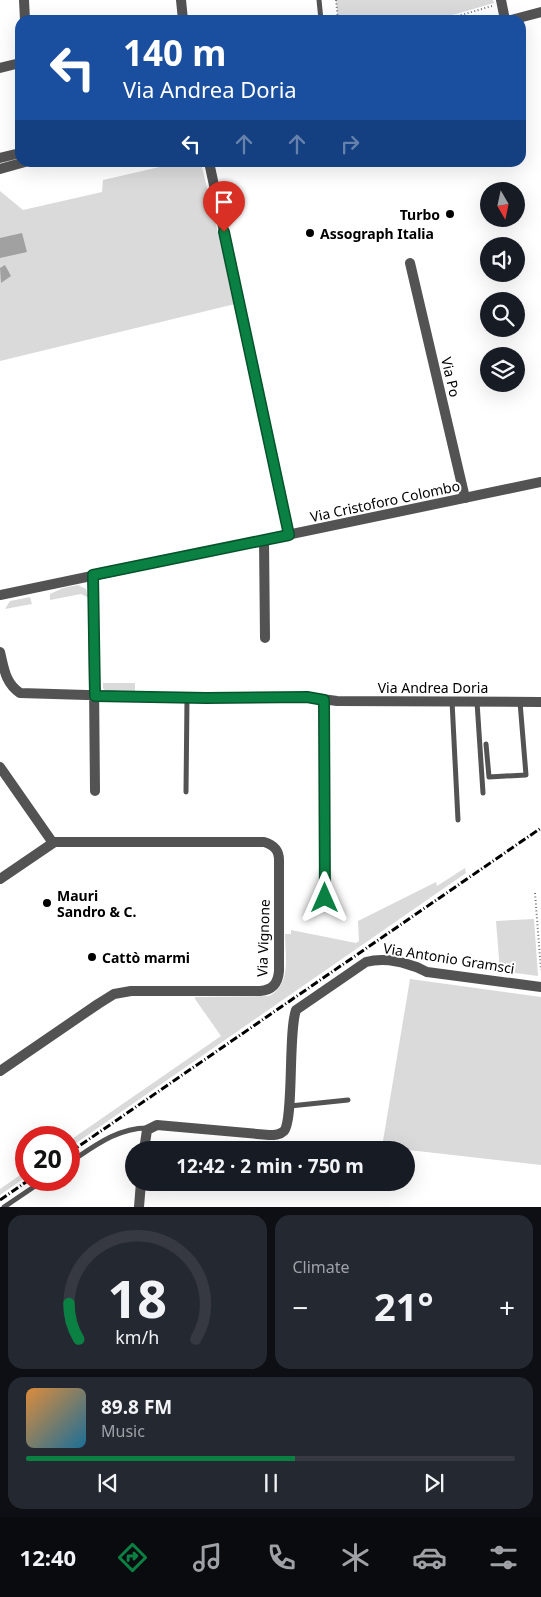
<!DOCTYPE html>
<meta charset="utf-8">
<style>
:root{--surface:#171b24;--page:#242831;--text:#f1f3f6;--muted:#9ea1a6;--line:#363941;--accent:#0b8043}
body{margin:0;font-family:"Noto Sans",sans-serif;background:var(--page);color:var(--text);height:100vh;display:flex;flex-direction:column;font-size:19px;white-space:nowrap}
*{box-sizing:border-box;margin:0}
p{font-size:16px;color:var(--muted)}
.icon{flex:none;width:28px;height:28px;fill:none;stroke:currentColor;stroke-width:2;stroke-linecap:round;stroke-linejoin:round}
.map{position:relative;height:1207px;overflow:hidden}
.sheet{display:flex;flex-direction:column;gap:8px;padding:8px;background:#0d0f14;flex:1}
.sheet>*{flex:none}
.hud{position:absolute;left:15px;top:15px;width:511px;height:152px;border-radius:15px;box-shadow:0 5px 20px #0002;background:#1a4fa0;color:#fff;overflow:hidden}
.needle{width:32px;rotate:171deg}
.fabs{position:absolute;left:480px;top:182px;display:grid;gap:10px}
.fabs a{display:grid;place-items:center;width:45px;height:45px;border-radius:50%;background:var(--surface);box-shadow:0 5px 20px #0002;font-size:25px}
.speed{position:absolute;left:15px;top:1126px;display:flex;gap:10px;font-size:25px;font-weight:700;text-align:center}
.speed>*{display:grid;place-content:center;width:65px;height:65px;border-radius:50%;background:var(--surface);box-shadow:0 5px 20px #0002;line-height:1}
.speed .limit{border:8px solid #d22;background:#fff;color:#111}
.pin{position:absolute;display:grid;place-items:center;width:42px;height:42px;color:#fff;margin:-51px -21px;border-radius:50% 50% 50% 0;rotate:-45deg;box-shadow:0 0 5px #0007}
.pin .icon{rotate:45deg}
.me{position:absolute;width:55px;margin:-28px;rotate:0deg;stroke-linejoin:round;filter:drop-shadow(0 0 4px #0008)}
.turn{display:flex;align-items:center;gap:18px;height:105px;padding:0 25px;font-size:22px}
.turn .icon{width:65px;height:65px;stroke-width:2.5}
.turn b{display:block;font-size:35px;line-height:42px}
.lanes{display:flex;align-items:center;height:48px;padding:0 25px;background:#0003;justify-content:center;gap:25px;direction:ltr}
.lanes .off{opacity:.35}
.big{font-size:38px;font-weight:700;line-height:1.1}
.sheet .card{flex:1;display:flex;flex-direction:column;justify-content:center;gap:8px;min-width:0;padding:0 18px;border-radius:15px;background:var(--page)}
.sheet .dial{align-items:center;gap:0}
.dial svg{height:130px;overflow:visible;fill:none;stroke:var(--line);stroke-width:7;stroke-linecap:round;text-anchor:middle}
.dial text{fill:var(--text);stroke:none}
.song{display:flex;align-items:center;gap:15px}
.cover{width:60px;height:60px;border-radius:8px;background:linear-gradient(135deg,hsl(30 70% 55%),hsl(200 70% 35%))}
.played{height:5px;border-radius:2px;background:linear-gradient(90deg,var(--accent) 55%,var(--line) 55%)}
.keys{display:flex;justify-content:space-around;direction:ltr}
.heat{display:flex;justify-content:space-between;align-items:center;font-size:28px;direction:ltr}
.sheet .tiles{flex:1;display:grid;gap:8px;grid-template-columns:1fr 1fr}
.card:last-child{grid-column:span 2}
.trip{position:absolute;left:125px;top:1141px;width:290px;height:50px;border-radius:25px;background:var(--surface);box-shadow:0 5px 20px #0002;font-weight:700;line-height:50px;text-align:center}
.menu{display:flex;height:80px;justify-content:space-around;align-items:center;background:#090b0e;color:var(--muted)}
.menu .icon{width:35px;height:35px}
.menu .selected{color:var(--accent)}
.menu b{font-size:22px;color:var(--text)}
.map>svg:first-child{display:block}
</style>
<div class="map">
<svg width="541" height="1207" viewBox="0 0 541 1207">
<rect width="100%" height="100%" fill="#fff"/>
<path fill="#dadada" d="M 336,0 L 493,0 L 494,3 L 435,20 L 338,20 Z
M 177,163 L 201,163 L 235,304 L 0,361 L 0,191 L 23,210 L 102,192 L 103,180 Z
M 78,585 L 86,589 L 89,598 L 81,594 L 50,600 L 50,594 L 63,588 Z
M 30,597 L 32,604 L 5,609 L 10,601 Z
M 103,683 L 135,683 L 135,692 L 106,692 L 103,688 Z
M 465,868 L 466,873 L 69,1148 L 69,1141 L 221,1036 L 195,999 L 195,997 L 269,996 C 292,984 285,955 285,934 L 291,934 L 291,930 L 356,943 L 359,941 L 358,921 L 436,882 L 437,886 Z
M 534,919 L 538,976 L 500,971 L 496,921 Z
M 410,979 L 541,997 L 541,1165 L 382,1147 Z
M 26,1171 L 26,1177 L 0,1195 L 0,1189 Z"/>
<path fill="#a1a1a1" d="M 22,233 L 27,252 L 0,258 L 0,238 Z
M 5,265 L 11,276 L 1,283 L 0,268 Z"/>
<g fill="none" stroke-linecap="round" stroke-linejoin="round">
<path stroke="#757575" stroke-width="2" stroke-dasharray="1 2.5" stroke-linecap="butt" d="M 336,0 L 338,20
M 444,20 L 492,6
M 535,893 L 541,970"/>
<path stroke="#535353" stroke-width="5" d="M 319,0 L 321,20
M 324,699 L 325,898
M 452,701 L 458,820
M 477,702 L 483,793
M 486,744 L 489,777 L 526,775 L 520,702
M 186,792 L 187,698
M 290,1106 L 348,1100
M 69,1163 C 93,1147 118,1127 149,1128
M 4,1207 L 44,1180"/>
<path stroke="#535353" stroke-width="10" d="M 24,0 L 25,20
M 181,0 L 183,20
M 501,0 L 505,20
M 511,20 L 541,12
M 0,68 L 20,63
M 0,158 L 20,153
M 209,162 L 289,535
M 0,169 L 25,162
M 410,263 L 465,498
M 264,540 L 265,638
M 93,575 L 95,791
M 0,652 C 4,668 5,683 20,693 L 187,698 L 307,697 L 337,701 L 541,702
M 0,767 L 53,843 L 55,842 L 264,842 C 274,845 279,850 279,860 L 279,971 C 278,983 273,990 260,991 L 131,991 L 114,994 L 98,1004 L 0,1071
M 0,879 L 53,843
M 144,1150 L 147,1130 L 157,1125 L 269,1135 C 274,1135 280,1135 284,1131 C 294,1120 288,1032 296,1010 L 366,962 C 380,958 398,960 413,966 C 418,967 422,970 427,972 L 541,987
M 139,1207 L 141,1182"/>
<path stroke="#535353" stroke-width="10" d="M 0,595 L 541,482"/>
<path stroke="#000" stroke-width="3" stroke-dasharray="8 2.5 1 2.5" stroke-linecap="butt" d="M 69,1153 L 541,828
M 0,1200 L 29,1180"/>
</g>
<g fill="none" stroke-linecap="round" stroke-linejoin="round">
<g stroke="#07532c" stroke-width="12">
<path id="route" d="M 224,232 L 289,535 L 93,575 L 95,696 L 206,698 L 307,697 L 324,700 L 325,898"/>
</g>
<use href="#route" stroke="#0b8043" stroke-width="9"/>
</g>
<g fill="#000" stroke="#fff" stroke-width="2">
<circle cx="450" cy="214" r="5"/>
<circle cx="310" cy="233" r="5"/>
<circle cx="47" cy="903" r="5"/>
<circle cx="92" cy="957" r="5"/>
</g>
<g text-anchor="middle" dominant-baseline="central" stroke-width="4" stroke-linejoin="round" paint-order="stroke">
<g font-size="14" font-weight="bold" fill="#000" stroke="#fff" text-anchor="start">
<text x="440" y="214" text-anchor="end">Turbo</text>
<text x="320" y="233">Assograph Italia</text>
<text x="57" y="895">Mauri<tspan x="57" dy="16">Sandro &amp; C.</tspan></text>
<text x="102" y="957">Cattò marmi</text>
</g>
<g font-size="14" fill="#000" stroke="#fff">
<text transform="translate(451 377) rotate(77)">Via Po</text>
<text transform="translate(385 501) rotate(-12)">Via Cristoforo Colombo</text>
<text x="433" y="687">Via Andrea Doria</text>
<text transform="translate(263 938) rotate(-88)">Via Vignone</text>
<text transform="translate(449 958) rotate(9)">Via Antonio Gramsci</text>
</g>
</g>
</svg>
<div class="fabs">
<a><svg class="needle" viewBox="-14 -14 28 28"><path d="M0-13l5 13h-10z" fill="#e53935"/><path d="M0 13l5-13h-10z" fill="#9ea1a6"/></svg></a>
<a><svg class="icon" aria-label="sound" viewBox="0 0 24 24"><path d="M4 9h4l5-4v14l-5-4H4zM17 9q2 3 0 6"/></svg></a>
<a><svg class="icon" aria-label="search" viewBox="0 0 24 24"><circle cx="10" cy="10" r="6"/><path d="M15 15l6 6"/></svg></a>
<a><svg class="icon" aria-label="layers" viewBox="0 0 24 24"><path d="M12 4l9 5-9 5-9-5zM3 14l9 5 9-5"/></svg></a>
</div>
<div class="speed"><div class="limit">20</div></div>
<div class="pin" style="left:224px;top:232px;background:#d93025"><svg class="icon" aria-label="arrive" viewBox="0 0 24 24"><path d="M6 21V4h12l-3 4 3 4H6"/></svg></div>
<svg class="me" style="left:325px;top:898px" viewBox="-20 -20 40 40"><path d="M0-17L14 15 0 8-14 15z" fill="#0b8043" stroke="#fff" stroke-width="4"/></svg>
<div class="trip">12:42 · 2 min · 750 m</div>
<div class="hud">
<div class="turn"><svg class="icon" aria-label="left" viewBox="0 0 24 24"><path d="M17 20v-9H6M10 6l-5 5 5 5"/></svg><div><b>140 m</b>Via Andrea Doria</div></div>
<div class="lanes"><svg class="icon" aria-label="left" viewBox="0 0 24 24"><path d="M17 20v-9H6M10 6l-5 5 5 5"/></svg><svg class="icon off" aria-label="ahead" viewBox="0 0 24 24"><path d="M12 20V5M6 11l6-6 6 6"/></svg><svg class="icon off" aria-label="ahead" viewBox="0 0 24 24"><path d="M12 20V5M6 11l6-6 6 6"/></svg><svg class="icon off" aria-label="right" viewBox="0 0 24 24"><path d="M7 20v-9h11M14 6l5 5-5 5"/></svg></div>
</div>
</div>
<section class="sheet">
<div class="tiles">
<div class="card dial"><svg viewBox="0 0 100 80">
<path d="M14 69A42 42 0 1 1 86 69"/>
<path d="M14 69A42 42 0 0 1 8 47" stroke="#0b8043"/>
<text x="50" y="56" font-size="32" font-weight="700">18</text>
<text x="50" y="72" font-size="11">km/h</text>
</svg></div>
<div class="card"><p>Climate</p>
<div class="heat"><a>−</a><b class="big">21°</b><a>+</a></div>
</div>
<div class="card">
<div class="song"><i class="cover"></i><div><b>89.8 FM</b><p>Music</p></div></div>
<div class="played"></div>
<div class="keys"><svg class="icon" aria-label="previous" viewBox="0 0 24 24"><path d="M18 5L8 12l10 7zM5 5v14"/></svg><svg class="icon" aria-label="pause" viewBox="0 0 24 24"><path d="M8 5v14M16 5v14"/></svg><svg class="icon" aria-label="next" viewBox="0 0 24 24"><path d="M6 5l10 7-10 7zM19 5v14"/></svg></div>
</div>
</div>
</section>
<nav class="menu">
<b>12:40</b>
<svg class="icon selected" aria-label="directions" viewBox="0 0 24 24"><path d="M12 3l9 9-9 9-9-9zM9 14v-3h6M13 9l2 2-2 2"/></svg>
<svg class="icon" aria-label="music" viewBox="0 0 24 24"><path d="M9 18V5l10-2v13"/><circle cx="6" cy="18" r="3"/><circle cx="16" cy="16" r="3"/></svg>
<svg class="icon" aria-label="phone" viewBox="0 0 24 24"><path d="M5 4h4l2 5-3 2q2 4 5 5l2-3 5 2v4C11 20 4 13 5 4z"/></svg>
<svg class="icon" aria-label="climate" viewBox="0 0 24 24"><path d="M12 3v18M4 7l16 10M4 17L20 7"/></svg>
<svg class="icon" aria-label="car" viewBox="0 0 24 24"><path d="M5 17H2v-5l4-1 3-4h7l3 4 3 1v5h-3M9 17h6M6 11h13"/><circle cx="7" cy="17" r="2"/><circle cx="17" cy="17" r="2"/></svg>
<svg class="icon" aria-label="filters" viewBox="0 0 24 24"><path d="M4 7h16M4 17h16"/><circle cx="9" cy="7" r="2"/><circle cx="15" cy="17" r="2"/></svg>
</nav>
